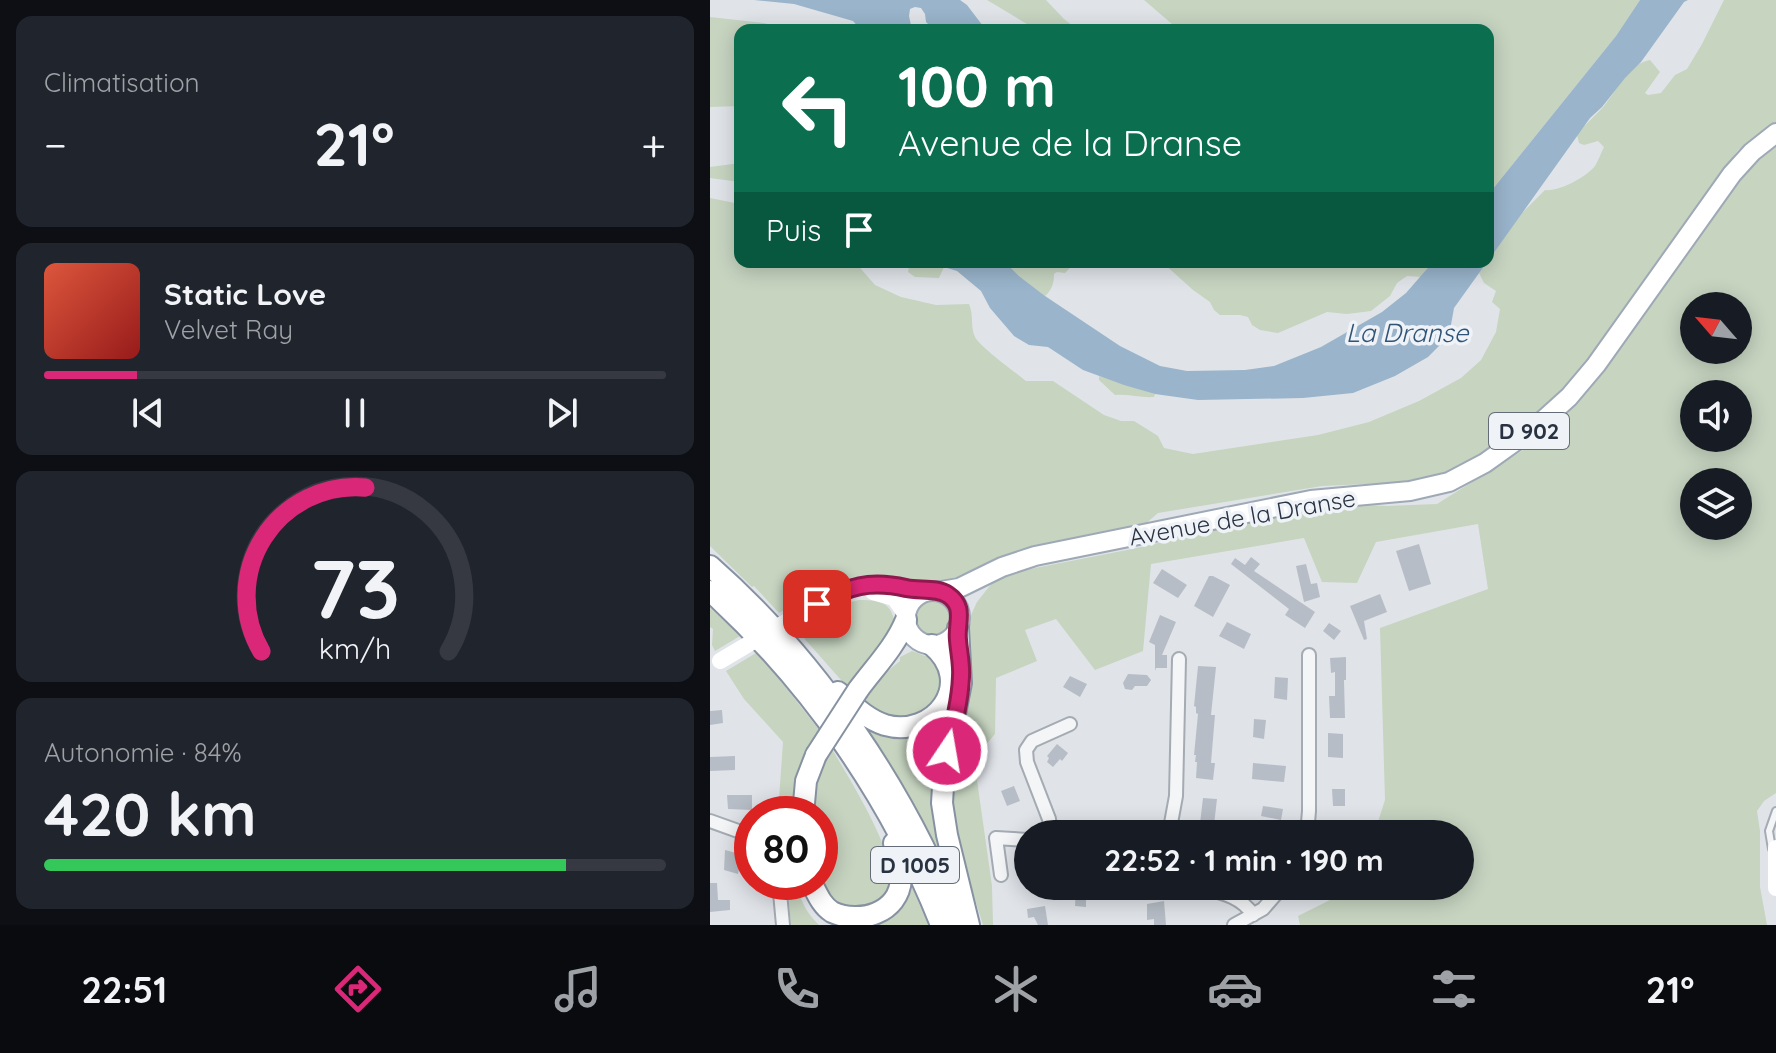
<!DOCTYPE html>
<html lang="fr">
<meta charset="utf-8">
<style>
:root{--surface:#171b24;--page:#20242c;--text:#f1f3f6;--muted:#9ea1a6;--line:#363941;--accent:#db2777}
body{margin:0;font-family:Quicksand,sans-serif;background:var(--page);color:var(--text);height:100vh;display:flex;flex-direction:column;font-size:30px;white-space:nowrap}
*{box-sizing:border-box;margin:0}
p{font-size:26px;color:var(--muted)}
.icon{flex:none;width:44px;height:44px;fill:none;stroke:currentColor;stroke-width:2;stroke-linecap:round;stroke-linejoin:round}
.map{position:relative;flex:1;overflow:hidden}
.panel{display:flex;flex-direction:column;gap:16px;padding:16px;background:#0d0f14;width:710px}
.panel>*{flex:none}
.banner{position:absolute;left:24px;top:24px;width:760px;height:244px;border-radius:16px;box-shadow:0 4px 20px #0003;background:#0b6e4f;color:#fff;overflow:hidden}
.needle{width:52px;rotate:298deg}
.fabs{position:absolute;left:970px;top:292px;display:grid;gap:16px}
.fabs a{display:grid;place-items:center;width:72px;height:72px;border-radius:50%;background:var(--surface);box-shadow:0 4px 20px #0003;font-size:40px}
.speed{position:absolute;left:24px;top:796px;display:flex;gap:16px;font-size:40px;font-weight:700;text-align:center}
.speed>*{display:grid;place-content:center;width:104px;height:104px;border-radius:50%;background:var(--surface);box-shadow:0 4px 20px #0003;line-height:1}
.speed .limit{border:12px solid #d22;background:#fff;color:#111}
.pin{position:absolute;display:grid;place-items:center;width:68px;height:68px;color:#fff;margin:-34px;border-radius:16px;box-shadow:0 4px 12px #0006}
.me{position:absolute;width:88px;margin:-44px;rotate:12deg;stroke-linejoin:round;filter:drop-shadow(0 0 6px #0008)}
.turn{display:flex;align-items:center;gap:28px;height:168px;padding:0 32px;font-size:36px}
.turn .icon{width:104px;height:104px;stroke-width:2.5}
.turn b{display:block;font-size:56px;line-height:68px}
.then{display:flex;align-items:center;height:76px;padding:0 32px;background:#0003;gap:16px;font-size:30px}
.big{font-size:60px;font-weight:700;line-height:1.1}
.panel .tile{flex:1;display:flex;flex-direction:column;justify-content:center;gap:12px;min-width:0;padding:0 28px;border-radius:16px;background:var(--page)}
.panel .dial{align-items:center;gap:0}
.dial svg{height:208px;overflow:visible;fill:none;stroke:var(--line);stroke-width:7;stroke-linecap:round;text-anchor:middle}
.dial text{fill:var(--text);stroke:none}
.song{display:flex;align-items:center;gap:24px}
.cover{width:96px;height:96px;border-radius:12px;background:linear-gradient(135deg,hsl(10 70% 55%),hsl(0 70% 35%))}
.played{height:8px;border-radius:4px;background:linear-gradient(90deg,var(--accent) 15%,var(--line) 15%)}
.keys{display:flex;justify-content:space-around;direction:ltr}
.heat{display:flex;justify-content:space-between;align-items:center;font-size:44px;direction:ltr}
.charge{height:12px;border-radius:6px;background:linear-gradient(90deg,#34c759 84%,var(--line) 0)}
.trip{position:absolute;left:304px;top:820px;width:460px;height:80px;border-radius:40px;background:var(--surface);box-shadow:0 4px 20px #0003;font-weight:700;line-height:80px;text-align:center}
.dock{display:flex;height:128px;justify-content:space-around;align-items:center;background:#090b0e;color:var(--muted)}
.dock .icon{width:56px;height:56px}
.dock .on{color:var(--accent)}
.dock b{font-size:36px;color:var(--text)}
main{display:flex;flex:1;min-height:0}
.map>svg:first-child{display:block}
</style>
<main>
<section class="panel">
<div class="tile"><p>Climatisation</p>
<div class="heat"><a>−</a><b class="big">21°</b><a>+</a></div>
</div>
<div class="tile">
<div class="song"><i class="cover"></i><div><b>Static Love</b><p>Velvet Ray</p></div></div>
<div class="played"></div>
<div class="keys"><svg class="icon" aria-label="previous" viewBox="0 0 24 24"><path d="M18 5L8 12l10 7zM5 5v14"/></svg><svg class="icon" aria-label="pause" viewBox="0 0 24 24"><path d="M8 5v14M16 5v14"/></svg><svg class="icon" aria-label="next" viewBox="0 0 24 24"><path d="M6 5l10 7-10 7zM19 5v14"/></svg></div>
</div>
<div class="tile dial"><svg viewBox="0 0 100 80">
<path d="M14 69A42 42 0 1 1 86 69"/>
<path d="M14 69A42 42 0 0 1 54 6" stroke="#db2777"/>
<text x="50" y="56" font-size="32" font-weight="700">73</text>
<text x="50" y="72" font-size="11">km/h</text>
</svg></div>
<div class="tile"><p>Autonomie · 84%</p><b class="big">420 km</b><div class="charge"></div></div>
</section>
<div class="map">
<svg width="1066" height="925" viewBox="0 0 1066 925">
<rect width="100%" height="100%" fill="#e0e4e9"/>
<path fill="#c6d4c0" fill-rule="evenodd" d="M 277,0 L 336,0 L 354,19 L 368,30 L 327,30 Z
M 434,0 L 930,0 L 906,36 L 778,195 L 778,30 L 469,30 Z
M 1014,0 L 1066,0 L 1066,122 L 1028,150 L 909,320 L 876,363 L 848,395 L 816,423 L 766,459 L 738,473 L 702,482 L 612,486 L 448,513 L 433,526 L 315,550 L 285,560 L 239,580 L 208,581 L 174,575 L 143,577 L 106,590 L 69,613 L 44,586 L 42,587 L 0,546 L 0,198 L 30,204 L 30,262 L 145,262 L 165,285 L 191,297 L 226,305 L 259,304 C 264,315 260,326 265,337 C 270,347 305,372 316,381 L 343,381 L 394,415 L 411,421 L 424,421 L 448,436 L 454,448 L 483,454 L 608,435 L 659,422 L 709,401 L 751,378 L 771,360 L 786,332 L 790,309 L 782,302 L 786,291 L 774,283 L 769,273 L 812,213 L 835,190 C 849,192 876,177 885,166 C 888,161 891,153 894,147 L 888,141 L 874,145 L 869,143 L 867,135 C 875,124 885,116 894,106 C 907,90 918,64 940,60 L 950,72 L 935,93 L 938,95 L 951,93 L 965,75 L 977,69 L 992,44 Z
M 0,17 L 54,23 L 81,30 L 30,30 L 30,106 L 0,107 Z
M 1066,143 L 1066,793 L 1054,801 L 1047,811 L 1050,831 L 1050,887 L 1057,925 L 590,925 L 588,916 L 626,897 L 636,886 L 750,886 L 750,834 L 664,834 L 675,800 L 670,628 L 778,589 L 768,524 L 666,542 L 647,583 L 612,582 L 594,538 L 441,564 L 433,651 L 385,670 L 346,619 L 315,630 L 327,661 L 286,678 L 285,734 L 264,759 L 282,886 L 283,925 L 273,925 L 246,838 L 241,803 L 256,637 L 259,632 L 261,615 L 267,602 L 286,578 L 299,573 L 422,549 L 587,511 L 632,504 L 677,506 L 727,504 L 818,447 L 839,427 L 1039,165 ZM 984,306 L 1028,306 L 1028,350 L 984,350 ZM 984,394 L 1028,394 L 1028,438 L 984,438 ZM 984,482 L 1028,482 L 1028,526 L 984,526 Z
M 30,163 L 30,182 L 0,178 L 0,167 Z
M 200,262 L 231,262 L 234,267 L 229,278 L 205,277 L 198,272 Z
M 295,262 L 362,262 L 359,269 L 355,273 L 347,272 L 344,274 C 344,283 342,290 335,296 L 309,276 Z
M 452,262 L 723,262 L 711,277 L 697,276 L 687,283 L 680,296 L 661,311 L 637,314 L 617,312 L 568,333 L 550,330 L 542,325 L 538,317 L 530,315 L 510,315 L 504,310 L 500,302 L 483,290 Z
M 389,376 L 445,394 L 444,397 C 431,398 419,394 405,395 L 389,380 Z
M203 618a20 20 0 1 1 40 0a20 20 0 1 1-40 0Z
M 149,600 C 174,600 182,603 186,629 L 138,688 L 86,629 L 125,606 Z
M 0,608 L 30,636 L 5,651 L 2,645 L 3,629 L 0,627 Z
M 202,651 L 215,656 L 226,656 L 231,660 C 231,669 232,678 231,686 C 227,708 201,721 181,716 C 170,714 161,707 152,702 L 170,677 L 190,661 L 190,657 Z
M 46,653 L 69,679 L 110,731 C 89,763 88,777 84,814 L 71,814 L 69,799 L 73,742 L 34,699 L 16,671 Z
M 238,706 L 230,765 L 246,889 L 205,805 L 151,720 L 168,728 Z
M 122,749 C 138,777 190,858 180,887 C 175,901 163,905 151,911 L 124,902 L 112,884 L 110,872 L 110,814 L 105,814 C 104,787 107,771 122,749 Z
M 199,880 L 218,925 L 157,925 Z
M 77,882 L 87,882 C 90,901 96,912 109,925 L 81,925 Z"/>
<path fill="#99b4cb" d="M 44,0 L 250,0 L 257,5 L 276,30 L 224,30 L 216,22 L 215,14 L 211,8 L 205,7 L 200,9 L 199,16 L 202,30 L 151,30 L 143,21 L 84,4 Z
M 930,0 L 978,0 L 974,2 L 931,62 L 915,78 L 892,107 L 880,118 L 778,261 L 778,195 L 906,36 Z
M 231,262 L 295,262 L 309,276 L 335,296 L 410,346 L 450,366 L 477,371 L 535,370 L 564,366 L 611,347 L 672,312 L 696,293 L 723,262 L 777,262 L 744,308 L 739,336 L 718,357 L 685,376 L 643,393 L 593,398 L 488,400 L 445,394 L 414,385 L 373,370 L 338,347 L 319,345 L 304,336 L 280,308 L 271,291 L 247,271 L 234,267 Z"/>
<path fill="#b7bdc6" d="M 709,544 L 721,584 L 699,591 L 686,551 Z
M 541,557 L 550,564 L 544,571 L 605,612 L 595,628 L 575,615 L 579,609 L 521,564 L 525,558 L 535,565 Z
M 596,564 L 601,584 L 607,583 L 610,597 L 594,602 L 586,566 Z
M 452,569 L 477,585 L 468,598 L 443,583 Z
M 499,576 L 503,576 L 520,585 L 503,617 L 484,606 Z
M 670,594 L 677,612 L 654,621 L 657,639 L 654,640 L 640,606 Z
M 450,615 L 466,622 L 452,655 L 457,655 L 457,668 L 446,668 L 445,671 L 445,645 L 439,642 Z
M 517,622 L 541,634 L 534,649 L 509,636 Z
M 619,623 L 631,631 L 624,640 L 613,631 Z
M 636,657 L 636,680 L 634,680 L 635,718 L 620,718 L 619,696 L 625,696 L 625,672 L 621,673 L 620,658 Z
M 488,666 L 506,667 L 501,715 L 505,715 L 501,763 L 505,763 L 503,780 L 486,778 L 487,762 L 485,762 L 486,755 L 484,755 L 488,714 L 486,713 L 486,707 L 484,706 Z
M 418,674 L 437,675 L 441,680 L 437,686 L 425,686 L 422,690 L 415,689 L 413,683 Z
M 360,676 L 377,684 L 370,697 L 353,687 Z
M 565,677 L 578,678 L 577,700 L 564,698 Z
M 12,710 L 13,723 L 0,725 L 0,711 Z
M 544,719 L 556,720 L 554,739 L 543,737 Z
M 618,733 L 633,734 L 633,758 L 618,757 Z
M 347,744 L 358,753 L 352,761 L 350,759 L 343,767 L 337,762 L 339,758 L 337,756 Z
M 25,756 L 25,770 L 0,771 L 0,757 Z
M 543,763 L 576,766 L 574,782 L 542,779 Z
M 304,786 L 310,801 L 297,806 L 291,791 Z
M 622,789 L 635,789 L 635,806 L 623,806 Z
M 17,795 L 42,795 L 42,810 L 18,809 Z
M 493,798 L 507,799 L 504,825 L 490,823 Z
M 553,806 L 573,809 L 571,820 L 551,816 Z
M 417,820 L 433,824 L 430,834 L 414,834 Z
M 15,850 L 37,856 L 35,867 L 30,865 L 28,874 L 14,870 Z
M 318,855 L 318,880 L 314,881 L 309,857 Z
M 0,883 L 7,883 L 8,900 L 20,900 L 20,910 L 0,912 Z
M 366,886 L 376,886 L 376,907 L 365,906 Z
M 454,901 L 456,925 L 444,925 L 444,919 L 437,920 L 437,904 Z
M 335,906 L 338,925 L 328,925 L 324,917 L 318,918 L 317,909 Z"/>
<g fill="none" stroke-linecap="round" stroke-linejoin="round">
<g stroke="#a5abb3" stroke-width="10">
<path id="service" d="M 1062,849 L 1059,831 L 1066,811"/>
</g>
<g stroke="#a5abb3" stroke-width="16">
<path id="minor" d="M 0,821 L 42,836
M 341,834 L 339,819 L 317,762 L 316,750 L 322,741 L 360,724
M 459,834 L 466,796 L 469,659
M 597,834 L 599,811 L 599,655
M 291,875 L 286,838 L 318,840
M 69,882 L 73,925
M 486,886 C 507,892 531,895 543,915
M 524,925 L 553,909 L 573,886"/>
</g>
<g stroke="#9ea9b6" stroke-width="22">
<path id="primary" d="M196 618a27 27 0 1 1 54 0a27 27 0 1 1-54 0Z
M 231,591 L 249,588 L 292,567 L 325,556 L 601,500 L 700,491 L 739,482 L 775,463 L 828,425 L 859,397 L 886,365 L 1022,174 L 1042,152 L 1066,133"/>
</g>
<g stroke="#8692a1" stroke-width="24">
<path id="trunk" d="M 0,566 C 107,660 197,792 248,925
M 0,591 C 101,683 181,798 231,925
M 248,628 L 251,683 L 234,770 L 232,803 L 237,835 L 259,925
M 148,690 C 165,667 185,647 196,620
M 128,692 C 142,704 156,719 175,725 C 224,739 267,683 222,645
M 93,814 L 96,781 L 106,755
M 101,882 C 107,893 111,905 122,912 C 150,925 189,913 191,879 C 193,867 187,854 184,843"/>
</g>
<use href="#service" stroke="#f3f5f7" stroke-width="6"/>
<use href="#minor" stroke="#f3f5f7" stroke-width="12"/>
<path stroke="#fff" stroke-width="16" d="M 163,592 L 184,598 L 196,615
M 96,610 C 119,597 145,582 173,584 C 188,585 202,590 217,591
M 1066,848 L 1066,888"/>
<use href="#primary" stroke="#fff" stroke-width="18"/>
<use href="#trunk" stroke="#fff" stroke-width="20"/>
<g stroke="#8692a1" stroke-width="24" stroke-linecap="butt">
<path id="trunk-bridge" d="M 106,755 L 148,690"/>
</g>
<path stroke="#fff" stroke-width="16" d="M 10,661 L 96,610"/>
<use href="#trunk-bridge" stroke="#fff" stroke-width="20"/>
</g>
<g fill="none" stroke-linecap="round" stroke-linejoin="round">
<g stroke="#8e194d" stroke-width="20">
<path id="route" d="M 107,604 C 138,586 160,580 196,588 C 209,591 227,587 238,595 C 256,607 246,623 248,640 C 249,653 252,665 251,677 C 250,702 243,727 237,751"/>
</g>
<use href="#route" stroke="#db2777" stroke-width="14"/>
</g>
<g text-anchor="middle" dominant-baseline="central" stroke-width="7" stroke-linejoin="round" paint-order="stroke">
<g fill="#eff3f7" stroke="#646c78" stroke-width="2">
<rect x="779" y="413" width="80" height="36" rx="6"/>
<rect x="161" y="847" width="88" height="36" rx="6"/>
</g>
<g font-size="22" font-weight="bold" fill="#283241">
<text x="819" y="431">D 902</text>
<text x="205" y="865">D 1005</text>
</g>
<g font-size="24" fill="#283241" stroke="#eff3f7">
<text transform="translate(532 517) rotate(-10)">Avenue de la Dranse</text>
</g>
<g font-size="26" font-style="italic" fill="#305477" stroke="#eff3f7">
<text x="697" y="332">La Dranse</text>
</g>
</g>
</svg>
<div class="fabs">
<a><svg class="needle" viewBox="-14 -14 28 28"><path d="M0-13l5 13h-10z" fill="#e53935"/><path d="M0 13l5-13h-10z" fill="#9ea1a6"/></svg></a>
<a><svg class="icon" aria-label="sound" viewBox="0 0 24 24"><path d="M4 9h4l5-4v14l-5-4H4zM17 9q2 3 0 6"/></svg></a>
<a><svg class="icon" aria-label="layers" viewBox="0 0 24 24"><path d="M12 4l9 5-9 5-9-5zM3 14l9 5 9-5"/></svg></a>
</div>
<div class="speed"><div class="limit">80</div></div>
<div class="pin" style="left:107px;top:604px;background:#d93025"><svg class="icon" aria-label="arrive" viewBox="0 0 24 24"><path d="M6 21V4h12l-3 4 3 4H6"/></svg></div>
<svg class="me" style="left:237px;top:751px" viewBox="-20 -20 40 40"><circle r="17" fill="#db2777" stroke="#fff" stroke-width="3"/><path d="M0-11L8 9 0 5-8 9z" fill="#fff"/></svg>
<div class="trip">22:52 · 1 min · 190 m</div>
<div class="banner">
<div class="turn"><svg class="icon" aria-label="left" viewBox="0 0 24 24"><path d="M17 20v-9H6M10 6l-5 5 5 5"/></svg><div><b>100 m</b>Avenue de la Dranse</div></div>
<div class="then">Puis<svg class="icon" aria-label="arrive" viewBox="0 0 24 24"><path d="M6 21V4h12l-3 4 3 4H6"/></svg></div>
</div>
</div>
</main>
<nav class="dock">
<b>22:51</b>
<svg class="icon on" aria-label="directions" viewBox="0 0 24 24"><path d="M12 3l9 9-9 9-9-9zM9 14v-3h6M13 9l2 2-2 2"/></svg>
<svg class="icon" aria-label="music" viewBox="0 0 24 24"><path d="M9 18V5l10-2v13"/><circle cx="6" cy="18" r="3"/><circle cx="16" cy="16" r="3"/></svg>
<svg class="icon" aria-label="phone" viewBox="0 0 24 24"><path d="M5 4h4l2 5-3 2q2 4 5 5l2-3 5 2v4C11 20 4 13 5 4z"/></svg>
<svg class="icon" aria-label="climate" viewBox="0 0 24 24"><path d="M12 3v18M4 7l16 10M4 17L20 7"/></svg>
<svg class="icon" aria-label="car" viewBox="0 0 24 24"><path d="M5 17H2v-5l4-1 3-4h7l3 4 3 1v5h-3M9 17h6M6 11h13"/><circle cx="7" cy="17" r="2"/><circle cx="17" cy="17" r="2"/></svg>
<svg class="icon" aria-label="filters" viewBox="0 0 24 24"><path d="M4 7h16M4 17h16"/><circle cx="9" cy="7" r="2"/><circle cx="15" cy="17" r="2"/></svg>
<b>21°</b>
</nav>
